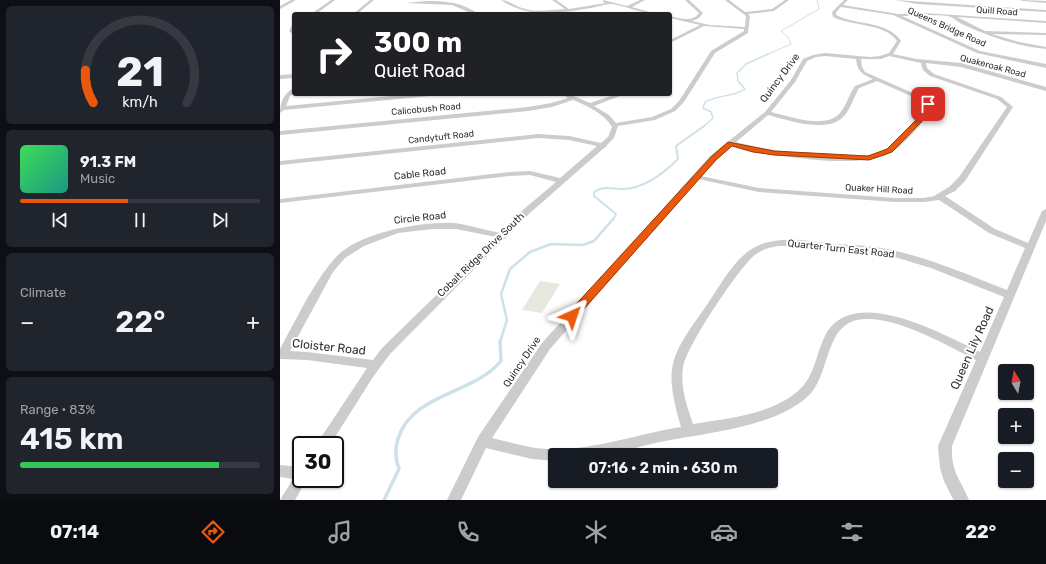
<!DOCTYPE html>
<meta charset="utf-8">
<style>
:root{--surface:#171b24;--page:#20242c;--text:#f1f3f6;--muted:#9ea1a6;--line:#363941;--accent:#ea580c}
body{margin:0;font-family:Rubik,sans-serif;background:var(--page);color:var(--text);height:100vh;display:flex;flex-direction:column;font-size:15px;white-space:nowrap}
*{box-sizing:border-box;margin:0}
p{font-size:13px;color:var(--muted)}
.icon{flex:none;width:22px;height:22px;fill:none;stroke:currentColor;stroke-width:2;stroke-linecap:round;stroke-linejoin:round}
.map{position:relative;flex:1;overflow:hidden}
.sheet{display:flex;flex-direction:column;gap:6px;padding:6px;background:#0d0f14;width:280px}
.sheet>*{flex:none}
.hud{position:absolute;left:12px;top:12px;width:380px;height:84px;border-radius:4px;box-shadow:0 1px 3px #0004;background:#202124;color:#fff;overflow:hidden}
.needle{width:26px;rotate:350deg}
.buttons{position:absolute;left:718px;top:364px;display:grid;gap:8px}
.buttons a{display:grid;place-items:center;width:36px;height:36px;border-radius:4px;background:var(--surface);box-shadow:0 1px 3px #0004;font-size:20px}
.speed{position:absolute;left:12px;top:436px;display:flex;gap:8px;font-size:20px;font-weight:700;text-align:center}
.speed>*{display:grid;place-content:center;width:52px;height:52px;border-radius:50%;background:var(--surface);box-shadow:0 1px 3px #0004;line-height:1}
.speed .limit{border:2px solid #111;border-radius:6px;background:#fff;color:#111}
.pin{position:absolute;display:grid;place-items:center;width:34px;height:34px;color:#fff;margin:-17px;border-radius:8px;box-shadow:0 2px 6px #0006}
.me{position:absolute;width:44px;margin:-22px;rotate:42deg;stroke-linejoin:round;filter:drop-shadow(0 0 3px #0008)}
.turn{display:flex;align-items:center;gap:14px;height:84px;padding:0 16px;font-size:18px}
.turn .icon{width:52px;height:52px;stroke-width:2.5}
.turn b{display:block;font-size:28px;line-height:34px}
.big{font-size:30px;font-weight:600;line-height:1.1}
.sheet .tile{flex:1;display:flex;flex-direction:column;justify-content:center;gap:6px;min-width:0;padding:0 14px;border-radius:6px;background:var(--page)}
.sheet .dial{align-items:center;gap:0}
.dial svg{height:104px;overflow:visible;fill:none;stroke:var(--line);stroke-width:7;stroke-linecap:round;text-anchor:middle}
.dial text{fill:var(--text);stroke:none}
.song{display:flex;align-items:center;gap:12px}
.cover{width:48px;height:48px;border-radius:6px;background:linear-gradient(135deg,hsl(130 70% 55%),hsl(170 70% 35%))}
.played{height:4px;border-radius:2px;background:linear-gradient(90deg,var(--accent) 45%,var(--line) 45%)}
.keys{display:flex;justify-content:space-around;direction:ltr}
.heat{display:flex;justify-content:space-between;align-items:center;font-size:22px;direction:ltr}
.charge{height:6px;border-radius:3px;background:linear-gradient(90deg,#34c759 83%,var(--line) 0)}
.trip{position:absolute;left:268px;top:448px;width:230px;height:40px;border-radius:4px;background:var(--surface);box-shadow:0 1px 3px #0004;font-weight:600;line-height:40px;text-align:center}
.menu{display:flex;height:64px;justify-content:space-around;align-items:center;background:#090b0e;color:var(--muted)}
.menu .icon{width:28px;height:28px}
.menu .on{color:var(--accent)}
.menu b{font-size:18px;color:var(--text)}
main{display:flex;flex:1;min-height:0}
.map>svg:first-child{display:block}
</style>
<main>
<section class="sheet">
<div class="tile dial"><svg viewBox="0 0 100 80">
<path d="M14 69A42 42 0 1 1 86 69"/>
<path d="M14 69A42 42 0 0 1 8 44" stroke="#ea580c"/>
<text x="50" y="56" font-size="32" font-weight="700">21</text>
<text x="50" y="72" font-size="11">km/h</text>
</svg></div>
<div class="tile">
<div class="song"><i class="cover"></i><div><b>91.3 FM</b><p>Music</p></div></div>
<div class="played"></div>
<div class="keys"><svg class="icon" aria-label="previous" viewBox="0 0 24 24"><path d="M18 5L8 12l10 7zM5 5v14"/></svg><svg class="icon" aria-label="pause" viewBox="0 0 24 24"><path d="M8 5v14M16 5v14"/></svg><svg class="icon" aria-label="next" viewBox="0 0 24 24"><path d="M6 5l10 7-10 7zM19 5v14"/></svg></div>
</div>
<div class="tile"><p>Climate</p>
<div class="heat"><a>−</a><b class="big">22°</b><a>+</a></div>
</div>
<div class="tile"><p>Range · 83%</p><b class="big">415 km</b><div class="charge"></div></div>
</section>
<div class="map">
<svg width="766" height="500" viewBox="0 0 766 500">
<rect width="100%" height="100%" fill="#fff"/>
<path fill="#e6eade" d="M 260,281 L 280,284 L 262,313 L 242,310 Z"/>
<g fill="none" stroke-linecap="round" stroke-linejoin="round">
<path stroke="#cde1e8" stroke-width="1" d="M 486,55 L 511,44 L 508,37 L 501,31 L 539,9 L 537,0"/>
<path stroke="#cde1e8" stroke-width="1.5" d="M 423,127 L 433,118 L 431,112 L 423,108 L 425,102 C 438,95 453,97 465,89 L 458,81 L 457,73 L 466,64 L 488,54"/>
<path stroke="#cde1e8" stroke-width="2" d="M 333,220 L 336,214 L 314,196 L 314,192 C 324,185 333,189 344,189 C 365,188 384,173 398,159 L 396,146 L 424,126"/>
<path stroke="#cde1e8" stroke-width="2.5" d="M 220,342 L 227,320 L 221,294 L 230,269 L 250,252 L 271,244 L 303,245 L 314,241 L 333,219"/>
<path stroke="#cde1e8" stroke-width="3.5" d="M 104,500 L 119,469 C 115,459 115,449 118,439 C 132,393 193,395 221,361 L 220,341"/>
<path fill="#ccc" fill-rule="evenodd" d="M 11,0 L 16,0 L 0,9 L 0,6 Z
M 51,0 L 55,0 L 36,14 L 31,14 Z
M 90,0 L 94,0 L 77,14 L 73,14 Z
M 221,0 C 229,0 235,6 242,8 C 255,13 271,10 285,9 L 272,0 L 276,0 L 289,9 L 326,3 L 323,2 L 323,0 L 347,6 L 360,0 L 365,0 L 352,7 L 377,14 C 361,14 347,6 332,4 C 325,4 317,7 311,8 C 280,13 248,19 221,0 Z
M 405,0 L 409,0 L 423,13 L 419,18 L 412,21 L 430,25 L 465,27 L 466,16 L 445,0 L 449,0 L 465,12 L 492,9 L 505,0 L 509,0 L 494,11 L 468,14 L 470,16 L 468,33 L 435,53 L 404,102 L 395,111 L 375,120 L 338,126 L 334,138 L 327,145 L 326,147 L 324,148 L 250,213 L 110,354 L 93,377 L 50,445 L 36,445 L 87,368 L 27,360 L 0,359 L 0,349 C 16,320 35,279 57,256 C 80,232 144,221 175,223 C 190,225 205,230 220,233 L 244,209 L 276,182 L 250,175 L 229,176 L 0,203 L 0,199 L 229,172 L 250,171 L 280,178 L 317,146 L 289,140 L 258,138 L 0,165 L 0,161 L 258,134 L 289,136 L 321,143 L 328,137 L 332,127 C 324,113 307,106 293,100 L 272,107 L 248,111 L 0,135 L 0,131 L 248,107 L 271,103 L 288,98 L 282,94 L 289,94 L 310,103 L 337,94 L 345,94 L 314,106 L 329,115 L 336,123 L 372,117 L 391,109 L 399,101 L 431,51 L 464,31 L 464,29 L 424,26 L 390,43 L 390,40 L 420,25 L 390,18 L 390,16 C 400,18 412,23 419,13 ZM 153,229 L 176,229 L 216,237 L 102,348 L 93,360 L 27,352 L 10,351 L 53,272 L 65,258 L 84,246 L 118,233 Z
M 564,0 L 568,0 L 563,5 L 618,14 L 644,13 L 766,21 L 766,23 L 677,17 L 705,31 L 766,33 L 766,35 L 712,34 L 739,42 L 766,47 L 766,49 C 737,46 710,37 684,25 C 679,23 675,19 671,17 C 663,14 632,16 622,16 L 700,51 L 766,64 L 766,68 L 697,53 L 613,15 L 561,7 L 556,12 L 556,15 C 577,26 607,20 621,41 L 613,54 L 637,59 L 681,63 L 766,87 L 766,91 L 681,67 L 646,63 L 647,68 L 654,74 L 721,97 L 733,107 L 685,181 L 675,191 L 665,196 L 715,229 L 748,243 L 762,211 L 766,209 L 766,221 L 672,446 C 671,473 680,478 689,500 L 674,500 L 673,499 L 664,481 L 660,468 L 658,446 L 696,360 C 666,345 612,313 577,320 C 543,328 551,378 526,398 C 491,428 425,433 380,442 C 361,446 342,452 323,455 C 308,457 291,455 275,455 L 275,461 L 252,459 L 206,448 L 181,500 L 167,500 L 198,437 L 262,343 L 430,156 L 485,112 L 511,80 L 523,59 L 533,55 L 545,53 L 590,57 L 600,56 L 609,53 L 617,41 C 605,23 571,26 553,17 L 552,12 ZM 545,56 L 576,59 C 577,71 582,74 593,79 L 575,86 C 569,94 567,105 560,113 C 546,130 508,116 491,112 L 515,82 L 527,61 L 536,57 ZM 609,56 L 641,63 L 643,70 L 650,76 L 717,99 L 727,107 L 679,177 L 669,187 L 654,196 L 644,198 L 615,198 L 479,188 L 421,176 L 436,160 L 452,145 C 489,156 572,169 607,155 C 621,149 646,120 653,106 L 644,98 L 585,72 L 582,67 L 581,59 L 601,59 ZM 597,81 L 640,100 L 647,106 C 640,119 615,146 602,152 C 571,164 489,151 456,142 L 488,115 C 508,120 549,135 565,115 C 571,107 574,97 579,88 ZM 418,179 L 479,192 L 615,202 L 644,202 L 659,200 L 709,233 L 745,248 L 727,290 C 688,275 648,257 607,249 C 587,245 567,245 547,243 C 523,240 491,235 470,250 C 451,263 437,291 424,309 C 389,358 384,368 401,427 C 357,434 312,451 267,449 C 248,448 230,442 212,438 L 270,349 ZM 499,246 L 525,246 L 608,255 L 651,268 L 724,297 L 700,352 C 665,335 576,285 547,332 C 536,351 536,376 518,391 C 490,415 448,418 413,424 C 407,406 400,387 403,368 C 405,348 460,266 476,254 C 483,249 491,247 499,246 Z
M 615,0 L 766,10 L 766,12 L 637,4 Z
M 740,0 L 766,1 L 766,3 L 742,1 Z
M 146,1 C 164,1 183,2 198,14 L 193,14 L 172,5 L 126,3 Z
M 117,13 L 143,13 L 145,14 L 115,14 Z
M 12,25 L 14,25 L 14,35 L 9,31 Z
M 14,74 L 14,78 L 0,79 L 0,75 Z
M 14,88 L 14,93 L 10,96 L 6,106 L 132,94 L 153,94 L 150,96 L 4,110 L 0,113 C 0,102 4,93 14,88 Z
M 0,465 L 21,467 L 21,479 L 27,479 L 15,500 L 0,500 L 13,479 L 0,477 Z"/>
</g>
<path fill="#ea580c" stroke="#983908" d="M 648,102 L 653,107 L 649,114 L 612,152 L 589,160 L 494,155 L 473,152 L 452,146 L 436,160 L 295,319 L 288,319 L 286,316 L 288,313 L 431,157 L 448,142 L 494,151 L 588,156 L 607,149 L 645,111 L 647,107 L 645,104 Z"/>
<g text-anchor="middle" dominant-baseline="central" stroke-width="4" stroke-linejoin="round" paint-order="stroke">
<g font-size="9" fill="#2f2f2f" stroke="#fff">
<text transform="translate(717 11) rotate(4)">Quill Road</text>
<text transform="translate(667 27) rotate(24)">Queens Bridge Road</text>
<text transform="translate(713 66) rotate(15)">Quakeroak Road</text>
<text transform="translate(146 109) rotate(-5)">Calicobush Road</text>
<text transform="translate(161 137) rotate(-6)">Candytuft Road</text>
<text transform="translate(599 189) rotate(3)">Quaker Hill Road</text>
</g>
<g font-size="10" fill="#2f2f2f" stroke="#fff">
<text transform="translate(500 78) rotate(-53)">Quincy Drive</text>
<text transform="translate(140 174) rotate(-6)">Cable Road</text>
<text transform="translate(140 218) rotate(-6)">Circle Road</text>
<text transform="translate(561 249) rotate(6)">Quarter Turn East Road</text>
<text transform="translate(201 255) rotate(-44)">Cobalt Ridge Drive South</text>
<text transform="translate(242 362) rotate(-56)">Quincy Drive</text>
</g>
<g font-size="12" fill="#2f2f2f" stroke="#fff">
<text transform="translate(49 347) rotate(6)">Cloister Road</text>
<text transform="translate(692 348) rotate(-66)">Queen Lily Road</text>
</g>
</g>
</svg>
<div class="buttons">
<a><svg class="needle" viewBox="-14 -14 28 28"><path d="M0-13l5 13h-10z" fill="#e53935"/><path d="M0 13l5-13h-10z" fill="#9ea1a6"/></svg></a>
<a>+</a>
<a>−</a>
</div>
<div class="speed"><div class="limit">30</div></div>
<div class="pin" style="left:648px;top:104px;background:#d93025"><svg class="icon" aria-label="arrive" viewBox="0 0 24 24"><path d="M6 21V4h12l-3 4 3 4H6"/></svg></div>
<svg class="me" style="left:292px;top:316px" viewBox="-20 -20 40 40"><path d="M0-17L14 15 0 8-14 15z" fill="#ea580c" stroke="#fff" stroke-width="4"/></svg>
<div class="trip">07:16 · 2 min · 630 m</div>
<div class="hud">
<div class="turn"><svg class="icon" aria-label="right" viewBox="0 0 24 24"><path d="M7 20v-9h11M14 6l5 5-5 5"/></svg><div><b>300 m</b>Quiet Road</div></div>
</div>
</div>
</main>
<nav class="menu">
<b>07:14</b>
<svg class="icon on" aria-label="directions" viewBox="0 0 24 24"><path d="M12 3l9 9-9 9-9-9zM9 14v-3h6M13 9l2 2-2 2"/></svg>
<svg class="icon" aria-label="music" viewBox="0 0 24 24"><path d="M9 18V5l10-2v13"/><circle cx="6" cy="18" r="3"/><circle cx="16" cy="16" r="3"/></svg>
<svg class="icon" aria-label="phone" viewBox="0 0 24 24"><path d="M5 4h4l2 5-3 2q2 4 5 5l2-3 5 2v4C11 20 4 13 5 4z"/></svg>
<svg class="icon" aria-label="climate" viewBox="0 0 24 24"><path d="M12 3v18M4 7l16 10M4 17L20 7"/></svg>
<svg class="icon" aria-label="car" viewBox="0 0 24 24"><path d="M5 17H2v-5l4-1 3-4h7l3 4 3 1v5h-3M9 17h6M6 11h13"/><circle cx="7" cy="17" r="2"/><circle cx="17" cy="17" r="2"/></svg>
<svg class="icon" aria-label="filters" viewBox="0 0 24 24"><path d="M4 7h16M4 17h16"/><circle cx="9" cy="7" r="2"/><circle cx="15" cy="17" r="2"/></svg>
<b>22°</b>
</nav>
